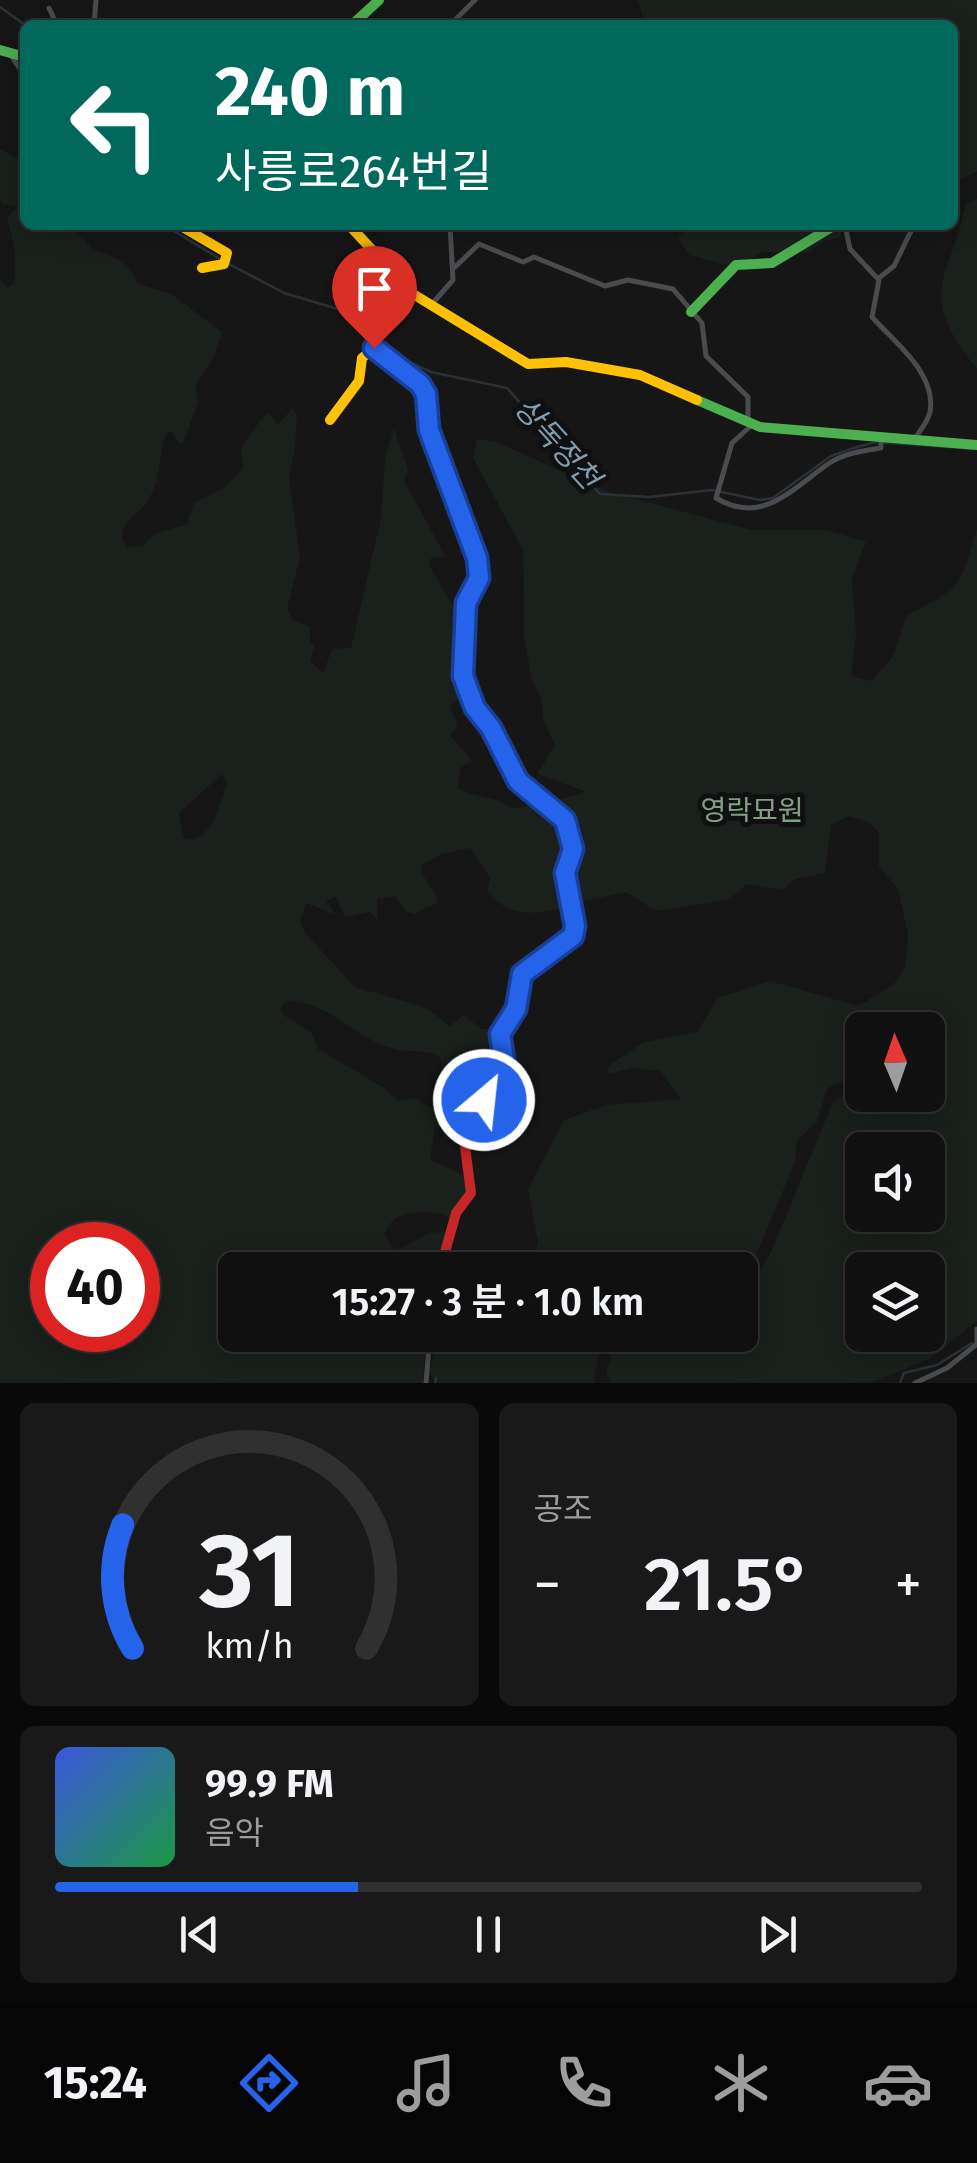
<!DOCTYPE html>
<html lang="ko">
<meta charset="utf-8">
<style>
:root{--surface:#101010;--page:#191919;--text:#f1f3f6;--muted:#9c9d9f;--line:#303030;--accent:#2563eb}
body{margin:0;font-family:"Fira Sans","Noto Sans KR",sans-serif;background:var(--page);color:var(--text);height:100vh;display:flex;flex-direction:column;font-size:38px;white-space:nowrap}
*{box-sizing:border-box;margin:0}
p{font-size:32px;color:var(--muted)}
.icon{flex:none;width:55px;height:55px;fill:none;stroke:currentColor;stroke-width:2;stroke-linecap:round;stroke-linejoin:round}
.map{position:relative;height:1383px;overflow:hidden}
.drawer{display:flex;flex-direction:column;gap:20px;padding:20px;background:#090909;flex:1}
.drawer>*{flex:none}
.hud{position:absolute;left:20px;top:20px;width:938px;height:210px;border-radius:15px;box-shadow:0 5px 25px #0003,0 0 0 2px var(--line);background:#00695c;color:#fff;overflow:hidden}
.needle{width:65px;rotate:358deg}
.fabs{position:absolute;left:845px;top:1012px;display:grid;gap:20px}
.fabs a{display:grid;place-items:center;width:100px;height:100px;border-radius:15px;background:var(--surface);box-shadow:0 5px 25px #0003,0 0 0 2px var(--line);font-size:50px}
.speed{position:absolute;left:30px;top:1222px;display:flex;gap:20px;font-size:50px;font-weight:700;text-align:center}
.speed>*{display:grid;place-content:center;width:130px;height:130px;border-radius:50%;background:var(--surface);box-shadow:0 5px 25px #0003,0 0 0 2px var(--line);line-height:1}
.speed .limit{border:15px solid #d22;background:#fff;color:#111}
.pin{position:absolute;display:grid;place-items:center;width:85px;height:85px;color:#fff;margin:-102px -42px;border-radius:50% 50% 50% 0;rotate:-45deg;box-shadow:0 0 10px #0007}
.pin .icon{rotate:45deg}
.me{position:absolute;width:110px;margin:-55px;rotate:28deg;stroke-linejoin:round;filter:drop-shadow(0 0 8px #0008)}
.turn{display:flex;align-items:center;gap:35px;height:210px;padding:0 30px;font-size:45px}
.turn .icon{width:130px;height:130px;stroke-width:2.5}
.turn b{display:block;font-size:70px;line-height:85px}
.big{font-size:75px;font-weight:600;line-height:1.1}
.drawer .tile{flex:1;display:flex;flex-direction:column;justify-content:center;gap:15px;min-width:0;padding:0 35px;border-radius:15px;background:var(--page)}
.drawer .dial{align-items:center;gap:0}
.dial svg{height:260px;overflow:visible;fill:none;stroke:var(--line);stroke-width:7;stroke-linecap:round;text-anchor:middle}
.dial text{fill:var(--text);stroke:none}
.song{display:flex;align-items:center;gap:30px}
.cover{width:120px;height:120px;border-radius:15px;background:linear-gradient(135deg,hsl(230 70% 55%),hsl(140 70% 35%))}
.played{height:10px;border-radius:5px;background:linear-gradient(90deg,var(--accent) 35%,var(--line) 35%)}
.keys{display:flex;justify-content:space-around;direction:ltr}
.heat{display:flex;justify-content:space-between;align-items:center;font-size:55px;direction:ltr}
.drawer .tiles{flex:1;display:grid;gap:20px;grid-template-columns:1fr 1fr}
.tile:last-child{grid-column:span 2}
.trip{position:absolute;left:218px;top:1252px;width:540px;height:100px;border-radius:15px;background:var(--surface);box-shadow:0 5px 25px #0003,0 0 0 2px var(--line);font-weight:600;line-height:100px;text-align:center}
.menu{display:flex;height:160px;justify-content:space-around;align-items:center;background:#060606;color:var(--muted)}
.menu .icon{width:70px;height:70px}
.menu .selected{color:var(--accent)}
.menu b{font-size:45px;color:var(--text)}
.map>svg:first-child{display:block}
</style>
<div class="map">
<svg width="977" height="1383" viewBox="0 0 977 1383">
<rect width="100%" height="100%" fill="#161616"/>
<path fill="#1a201b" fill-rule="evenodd" d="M 638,0 L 977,0 L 977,171 L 953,184 L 952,25 L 645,25 Z
M 0,149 L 25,162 L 25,225 L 69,225 L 95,251 C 108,251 137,269 136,283 L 171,294 L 222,332 L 213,359 L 196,384 L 198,402 L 184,441 L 180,445 L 172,432 L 166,433 C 158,457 162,480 147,502 C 137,516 120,521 122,540 L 128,547 L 143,546 L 154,534 L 187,524 L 194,503 L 224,488 L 243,468 L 241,447 L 264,416 L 268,413 L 278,424 L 293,408 L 297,415 L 295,448 L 289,478 L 300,557 L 287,609 L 293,621 L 309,626 L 311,644 L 315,645 L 310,661 L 323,673 L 332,649 L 351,648 L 381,518 L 385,459 L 394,428 L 408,470 L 404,481 L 446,557 L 431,558 L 429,565 L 459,616 L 454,658 L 460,698 L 450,706 L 458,726 L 450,735 L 472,761 L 461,767 L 457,787 C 473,799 495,795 512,808 L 537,805 L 561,822 C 566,852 560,878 567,907 C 534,914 512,919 487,892 L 490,878 L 470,848 L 441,854 L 423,864 L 421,872 L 438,898 L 437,903 L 414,914 L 406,911 L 395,897 L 377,899 L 378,920 L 369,912 L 345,917 L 336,897 L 326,901 L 336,915 L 306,903 L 300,921 L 305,933 L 355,987 L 425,1007 L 450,1026 L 463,1015 L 482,1029 L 493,1029 L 503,1070 L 489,1090 L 473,1088 L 462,1076 L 443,1068 L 440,1057 C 424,1048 411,1054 394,1049 C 353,1038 329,1001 286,1001 L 281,1006 L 282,1014 L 312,1033 L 318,1049 L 383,1087 L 398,1101 L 415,1098 L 439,1112 L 448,1125 L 435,1125 L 430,1160 L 469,1177 L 469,1191 L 450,1218 C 432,1209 392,1207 385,1234 L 393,1249 C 420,1246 414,1231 448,1232 L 436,1270 L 235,1270 L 235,1335 L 426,1335 L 423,1383 L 0,1383 L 0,279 L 7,287 L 15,283 L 15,251 L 7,217 L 18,207 L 2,204 L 0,198 ZM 222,774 L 227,783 C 220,804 212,844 184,839 L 179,813 ZM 52,1245 L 138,1245 L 138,1330 L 52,1330 Z
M 977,199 L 977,369 C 915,291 948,285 966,203 Z
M 690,225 L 841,225 L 840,238 L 823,241 L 808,253 L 762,252 L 747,262 L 727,265 L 689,255 L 678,237 Z
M 477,439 L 496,442 L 606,491 L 752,530 L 826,530 L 866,542 L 852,578 L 856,635 L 851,676 L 872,681 L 893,656 L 906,616 C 962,587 960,587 977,528 L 977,1321 L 929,1359 L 871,1383 L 611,1383 L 606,1371 L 619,1335 L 740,1335 L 740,1279 L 761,1269 L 771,1252 L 833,1102 L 862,1082 L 862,1095 L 928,1095 L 928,1049 L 939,1043 L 928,1046 L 928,1030 L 862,1030 L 862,1073 L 828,1088 L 816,1123 L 797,1140 L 795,1162 L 755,1258 L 742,1267 L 526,1270 L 538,1243 L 528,1189 L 564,1120 L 607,1105 L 681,1099 L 660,1071 L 631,1068 L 609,1074 L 607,1067 L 644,1042 L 697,1032 L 718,998 L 770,981 L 858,1006 L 893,985 L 905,968 L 908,934 L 898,889 L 879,867 L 879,832 L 868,822 L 849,816 L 831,825 L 825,873 L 795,879 L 782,890 L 747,884 L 727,900 L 655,911 L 627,892 L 578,902 C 566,882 579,872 579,854 C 580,832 568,815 556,800 L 587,792 L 537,774 L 555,746 L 543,719 L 542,699 L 532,681 L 524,636 L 523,550 L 473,458 ZM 862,1150 L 928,1150 L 928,1215 L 862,1215 ZM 862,1270 L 928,1270 L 928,1335 L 862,1335 Z
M 438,1335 L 603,1335 C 603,1352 593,1365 595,1383 L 435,1383 L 430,1371 Z"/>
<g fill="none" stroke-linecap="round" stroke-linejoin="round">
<path stroke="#2a3237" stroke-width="2.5" d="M 0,7 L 25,25
M 164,225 L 220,259
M 227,263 L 284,293 L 338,309 L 403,359 L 431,372 L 507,388 L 600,494 L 649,497 L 712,490 L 760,500 L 773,498 L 831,456 L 857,447 L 876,442 L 977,449
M 435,1383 L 436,1378
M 900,1383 L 904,1373 L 937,1365 L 972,1343"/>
<path stroke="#4a4b4e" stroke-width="5" d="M 49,8 L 57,25
M 94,25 L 96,0
M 450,25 L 475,0
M 10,54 L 25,76
M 845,225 L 850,249 L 879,280 L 872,317 C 893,341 937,373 930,412 C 928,422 919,431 914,441
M 455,267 L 479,244 L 523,262 L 534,257 L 605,286 L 628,280 L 673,289 L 702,323 L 706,356 L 748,397 L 748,420
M 879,278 L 894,266 L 914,225
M 431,305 L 453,280 L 450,225
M 753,424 L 732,443 L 716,498 C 762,526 792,489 828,464 C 844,453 862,451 881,448 L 881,439
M 977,1344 L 977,1329
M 426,1383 L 430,1335
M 915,1383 L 947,1368 L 977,1344"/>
<path stroke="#4caf50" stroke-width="10" d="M 352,25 L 379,0
M 0,50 L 25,57
M 691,312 L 736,265 L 772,263 L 835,225
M 697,400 L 760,427 L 977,445"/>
<path stroke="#ffc107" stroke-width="10" d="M 179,225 L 227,253 L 224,264 L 202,268
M 349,225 L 413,294 L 528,364 L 566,362 L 640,375 L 697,400
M 330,420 L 359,381 L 362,358 L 374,348 L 420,384 L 426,394 L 429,430 L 461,508 L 480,572 C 462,611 452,668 475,708 C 481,719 491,728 497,740"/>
<path stroke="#c62828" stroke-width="10" d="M 440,1270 L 456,1213 L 471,1193 L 463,1131 L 506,1072 C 500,1036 502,1044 511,1011 C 524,965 532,960 573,936 L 565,873 L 573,849 L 565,820 L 518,781 L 497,740"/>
</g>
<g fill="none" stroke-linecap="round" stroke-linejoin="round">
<g stroke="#184099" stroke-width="25">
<path id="route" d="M 374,348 L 420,384 L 426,394 L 429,430 L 477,558 L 479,578 L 466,603 L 463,676 L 475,708 L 491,728 L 518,781 L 565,820 L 573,849 L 565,873 L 575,926 L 573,936 L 522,974 L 516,1009 L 500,1034 L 506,1072 L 484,1100"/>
</g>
<use href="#route" stroke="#2563eb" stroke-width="18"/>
</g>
<g text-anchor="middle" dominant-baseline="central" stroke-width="10" stroke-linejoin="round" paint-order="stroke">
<g font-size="28" fill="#81a080" stroke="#101012">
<text x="752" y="810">영락묘원</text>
</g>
<g font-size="30" font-style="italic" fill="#819eaf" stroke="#101012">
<text transform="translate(557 443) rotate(48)">상독정천</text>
</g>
</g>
</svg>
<div class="fabs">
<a><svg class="needle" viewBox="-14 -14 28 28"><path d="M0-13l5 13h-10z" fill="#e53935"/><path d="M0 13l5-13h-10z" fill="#9c9d9f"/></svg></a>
<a><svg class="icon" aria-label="sound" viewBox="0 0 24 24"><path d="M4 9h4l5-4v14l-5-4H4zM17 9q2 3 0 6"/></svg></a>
<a><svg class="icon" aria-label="layers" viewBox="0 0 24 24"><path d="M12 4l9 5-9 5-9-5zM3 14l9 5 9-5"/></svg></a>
</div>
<div class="speed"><div class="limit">40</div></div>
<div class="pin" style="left:374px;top:348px;background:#d93025"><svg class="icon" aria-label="arrive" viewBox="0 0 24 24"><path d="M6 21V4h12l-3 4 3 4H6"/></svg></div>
<svg class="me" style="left:484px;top:1100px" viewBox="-20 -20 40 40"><circle r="17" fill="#2563eb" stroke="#fff" stroke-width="3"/><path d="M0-11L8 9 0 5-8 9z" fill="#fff"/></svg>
<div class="trip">15:27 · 3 분 · 1.0 km</div>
<div class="hud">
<div class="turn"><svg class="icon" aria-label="left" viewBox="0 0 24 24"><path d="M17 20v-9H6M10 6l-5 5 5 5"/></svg><div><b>240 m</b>사릉로264번길</div></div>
</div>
</div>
<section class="drawer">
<div class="tiles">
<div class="tile dial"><svg viewBox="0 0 100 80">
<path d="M14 69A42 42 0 1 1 86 69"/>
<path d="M14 69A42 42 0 0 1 11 31" stroke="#2563eb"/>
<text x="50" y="56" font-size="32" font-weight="700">31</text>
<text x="50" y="72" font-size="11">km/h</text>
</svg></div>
<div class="tile"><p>공조</p>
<div class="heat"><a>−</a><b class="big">21.5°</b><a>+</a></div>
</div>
<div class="tile">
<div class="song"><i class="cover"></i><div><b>99.9 FM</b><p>음악</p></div></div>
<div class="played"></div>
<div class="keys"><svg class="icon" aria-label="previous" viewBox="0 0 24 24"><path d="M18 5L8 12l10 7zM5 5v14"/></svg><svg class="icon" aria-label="pause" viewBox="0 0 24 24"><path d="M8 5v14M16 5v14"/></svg><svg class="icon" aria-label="next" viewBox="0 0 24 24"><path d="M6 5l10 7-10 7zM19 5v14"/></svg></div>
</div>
</div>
</section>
<nav class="menu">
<b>15:24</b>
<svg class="icon selected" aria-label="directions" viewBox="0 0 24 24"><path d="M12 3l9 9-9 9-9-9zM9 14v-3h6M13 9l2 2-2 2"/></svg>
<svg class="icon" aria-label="music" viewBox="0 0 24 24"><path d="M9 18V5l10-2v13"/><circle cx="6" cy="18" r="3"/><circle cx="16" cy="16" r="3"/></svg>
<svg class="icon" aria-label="phone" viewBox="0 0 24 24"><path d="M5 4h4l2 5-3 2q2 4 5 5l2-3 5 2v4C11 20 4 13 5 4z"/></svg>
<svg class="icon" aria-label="climate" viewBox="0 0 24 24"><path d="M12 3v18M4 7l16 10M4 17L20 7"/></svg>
<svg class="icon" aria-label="car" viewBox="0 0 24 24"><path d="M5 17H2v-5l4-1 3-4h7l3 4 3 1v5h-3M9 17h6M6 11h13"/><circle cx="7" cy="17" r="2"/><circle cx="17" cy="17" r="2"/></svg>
</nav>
